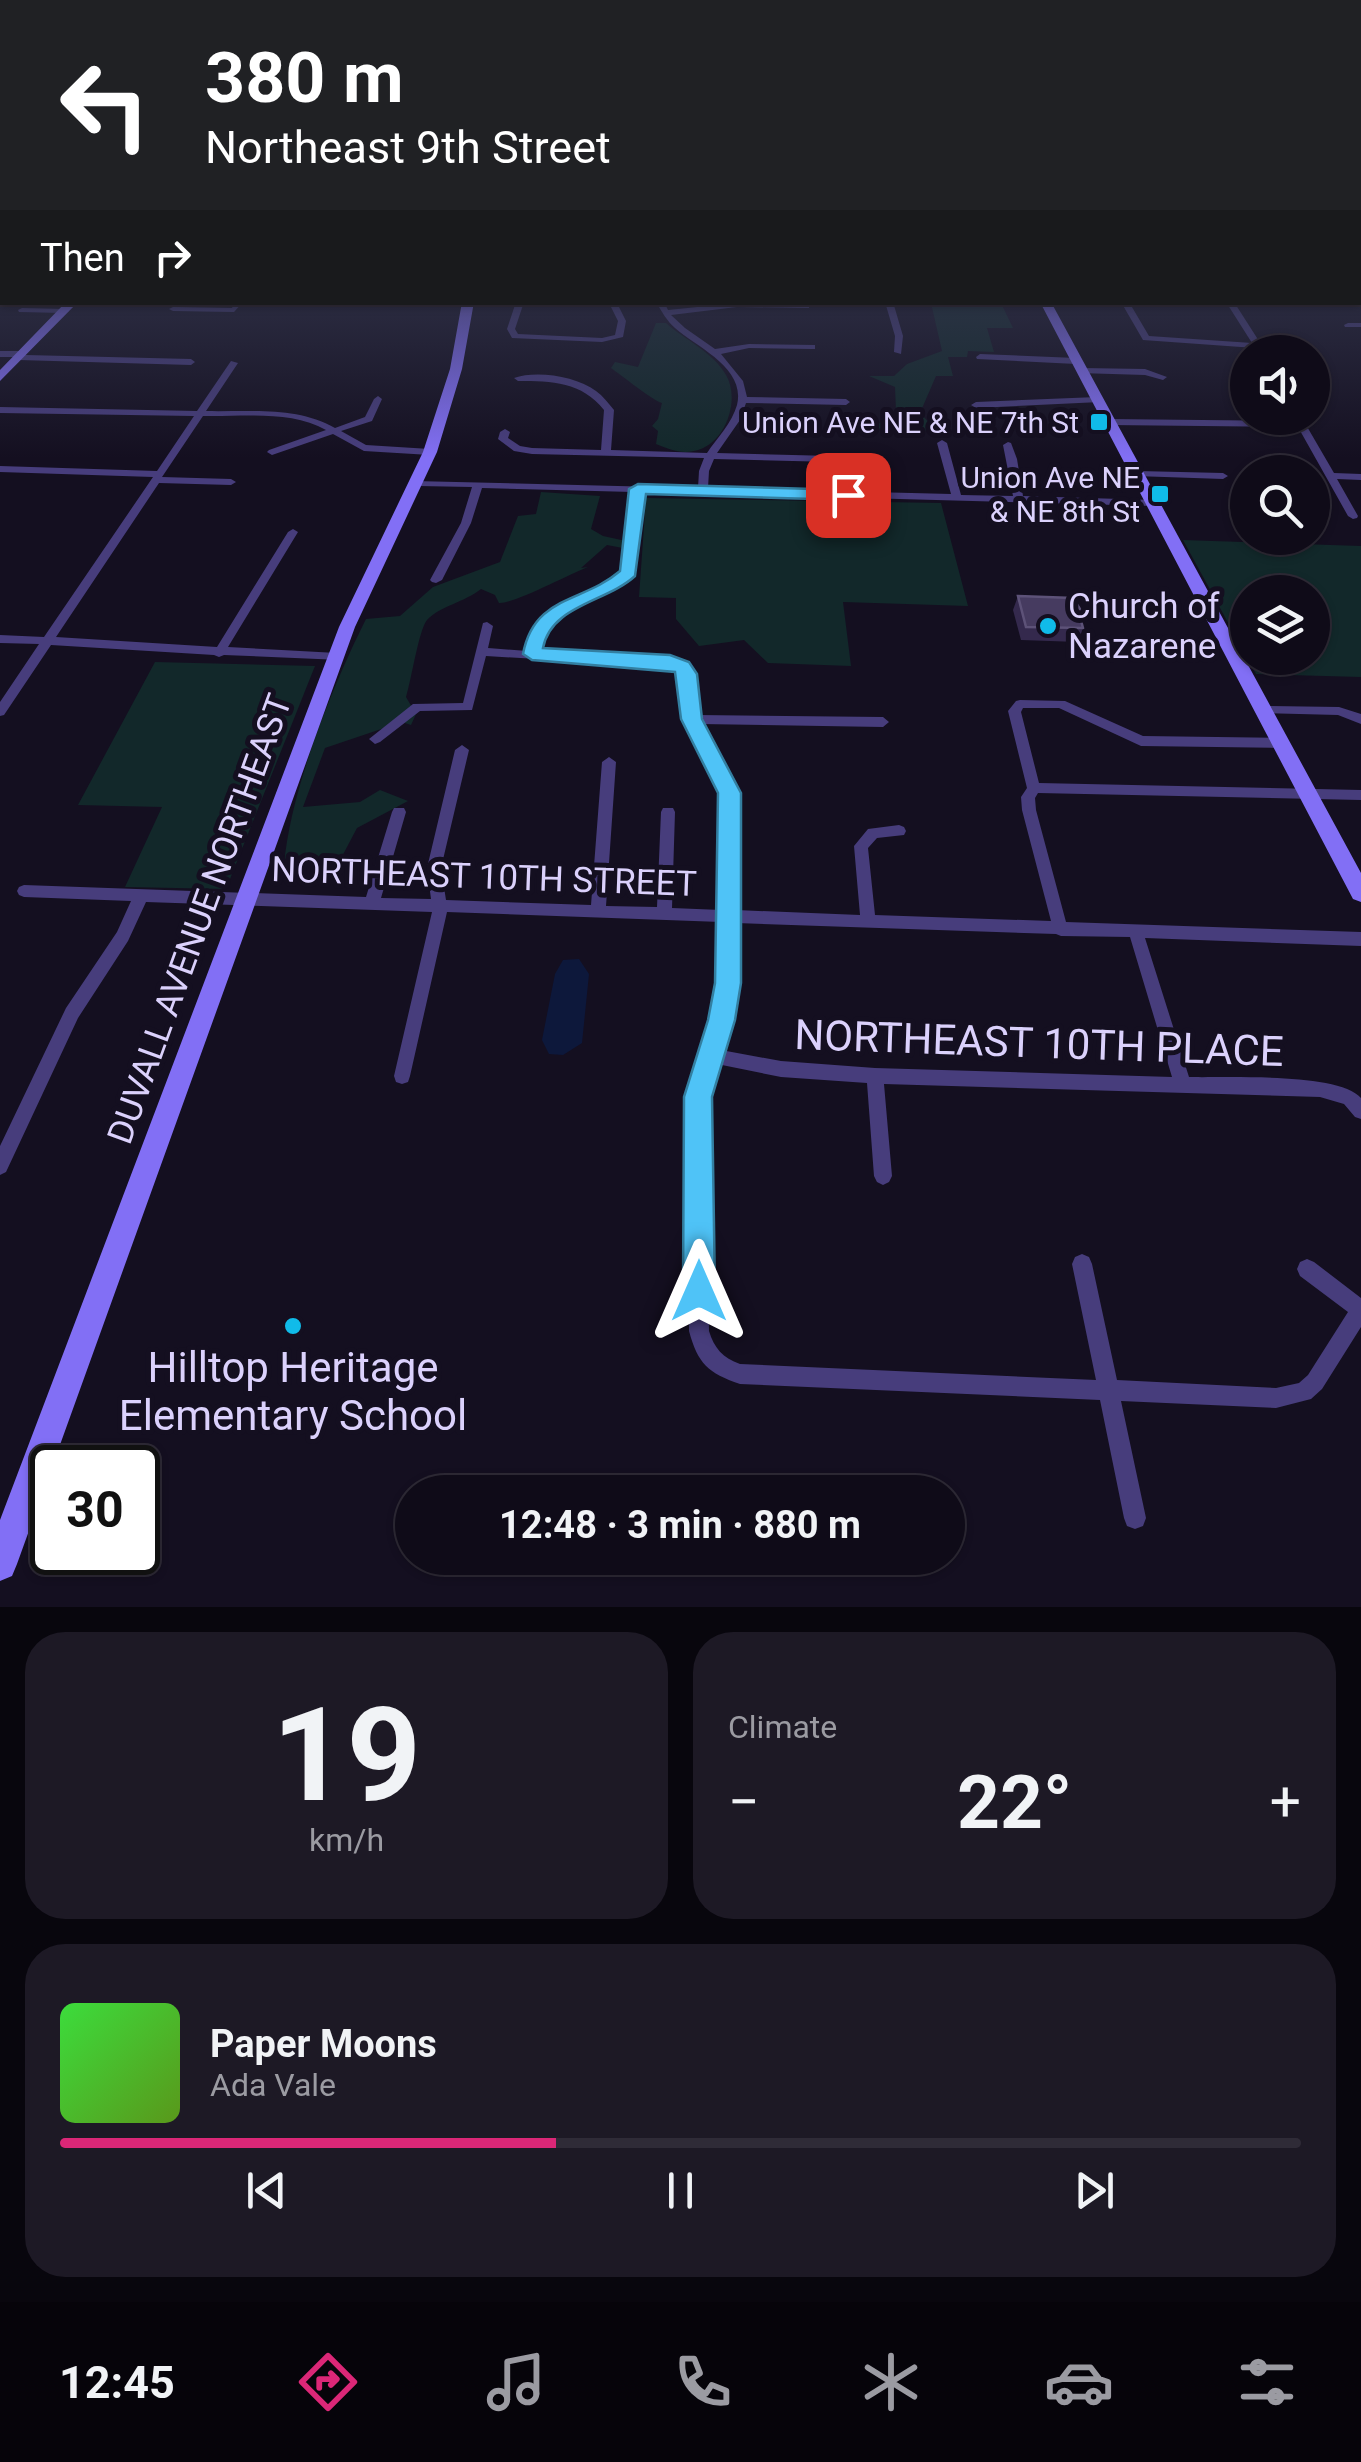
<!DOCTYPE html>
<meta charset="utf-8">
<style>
:root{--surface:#0f0b18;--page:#1d1925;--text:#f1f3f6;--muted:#9b9ba2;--line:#2f2b37;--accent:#db2777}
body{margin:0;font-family:Roboto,sans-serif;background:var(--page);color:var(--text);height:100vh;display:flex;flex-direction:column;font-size:38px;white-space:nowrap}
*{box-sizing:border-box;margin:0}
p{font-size:32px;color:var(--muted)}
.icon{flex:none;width:55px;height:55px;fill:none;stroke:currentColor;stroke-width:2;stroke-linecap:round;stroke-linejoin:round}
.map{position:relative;height:1607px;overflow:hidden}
.drawer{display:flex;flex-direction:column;gap:25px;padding:25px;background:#08060d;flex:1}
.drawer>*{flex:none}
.hud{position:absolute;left:0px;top:0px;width:1362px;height:305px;box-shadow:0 2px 8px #0004,0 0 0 2px var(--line);background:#202124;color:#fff;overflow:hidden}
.controls{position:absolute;left:1230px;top:335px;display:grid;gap:20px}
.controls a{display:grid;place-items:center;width:100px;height:100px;border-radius:50%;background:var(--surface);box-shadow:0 2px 8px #0004,0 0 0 2px var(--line);font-size:50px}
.speed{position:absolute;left:30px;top:1445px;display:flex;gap:20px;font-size:50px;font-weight:700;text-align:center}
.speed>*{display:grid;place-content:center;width:130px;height:130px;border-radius:50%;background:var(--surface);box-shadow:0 2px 8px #0004,0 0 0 2px var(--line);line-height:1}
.speed .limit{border:5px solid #111;border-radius:15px;background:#fff;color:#111}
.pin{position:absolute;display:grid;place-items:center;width:85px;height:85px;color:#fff;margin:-42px;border-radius:20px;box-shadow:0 5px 15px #0006}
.me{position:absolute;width:110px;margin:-55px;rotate:0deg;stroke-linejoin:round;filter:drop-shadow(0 0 8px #0008)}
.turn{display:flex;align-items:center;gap:35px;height:210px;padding:0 40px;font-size:45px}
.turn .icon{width:130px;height:130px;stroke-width:2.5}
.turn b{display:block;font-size:70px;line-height:85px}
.then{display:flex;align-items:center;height:95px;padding:0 40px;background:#0003;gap:20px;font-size:38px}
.big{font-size:75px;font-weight:700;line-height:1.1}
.drawer .card{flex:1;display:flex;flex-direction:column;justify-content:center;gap:15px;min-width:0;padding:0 35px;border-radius:40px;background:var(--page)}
.drawer .dial{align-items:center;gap:0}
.dial b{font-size:130px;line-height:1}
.song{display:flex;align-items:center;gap:30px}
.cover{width:120px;height:120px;border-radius:15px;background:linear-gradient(135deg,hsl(120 70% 55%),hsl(90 70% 35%))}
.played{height:10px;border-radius:5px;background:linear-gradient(90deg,var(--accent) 40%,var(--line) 40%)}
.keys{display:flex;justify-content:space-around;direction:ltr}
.heat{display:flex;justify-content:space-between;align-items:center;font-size:55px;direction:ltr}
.drawer .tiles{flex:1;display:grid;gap:25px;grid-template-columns:1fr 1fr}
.card:last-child{grid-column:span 2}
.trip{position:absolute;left:395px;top:1475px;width:570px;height:100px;border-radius:50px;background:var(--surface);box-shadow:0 2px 8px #0004,0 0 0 2px var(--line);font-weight:700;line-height:100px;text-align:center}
.dock{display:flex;height:160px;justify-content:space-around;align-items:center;background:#06040a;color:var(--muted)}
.dock .icon{width:70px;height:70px}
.dock .on{color:var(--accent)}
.dock b{font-size:45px;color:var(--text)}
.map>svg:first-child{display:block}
</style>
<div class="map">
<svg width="1361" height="1607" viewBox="0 0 1361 1607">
<rect width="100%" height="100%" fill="#140f20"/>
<path fill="#12282a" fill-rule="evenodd" d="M 931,303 L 1001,303 L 1013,328 L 987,328 L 994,352 L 968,351 L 967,357 L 948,357 L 953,376 L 936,376 L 920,413 L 937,431 L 873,428 L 896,411 L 895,387 L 869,376 L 894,376 L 907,364 L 942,351 Z
M 656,323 L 666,323 C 685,340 713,352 726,375 C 741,400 725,446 694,451 C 680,454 669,449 656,444 L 658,431 L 652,426 L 658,419 L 662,403 C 652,400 621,375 611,368 L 615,362 L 638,367 Z
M 541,492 L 600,496 L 591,529 L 603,536 L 626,541 L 628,549 L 607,545 L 581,568 L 588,567 C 567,575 514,604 499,603 L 495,595 L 481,589 C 465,602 440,606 427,620 C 419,629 411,682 406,697 L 416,714 L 411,725 L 402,722 L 325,748 L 303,807 L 360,802 L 380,790 L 408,801 L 357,828 L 338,864 L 284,866 C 290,791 332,687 366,619 L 400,616 L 433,587 L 500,562 L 518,516 L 536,514 Z
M 646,498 L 941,503 L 968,606 L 843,602 L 851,666 L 768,663 L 744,640 L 699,646 L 676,619 L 676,598 L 639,597 Z
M 1183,540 L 1361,546 L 1361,677 L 1256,674 ZM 1248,592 L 1312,592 L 1312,658 L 1248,658 Z
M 155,662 L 315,666 L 226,889 L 125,887 L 162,807 L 78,805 Z"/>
<path fill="#0d183b" d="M 579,959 L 589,974 L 582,1043 L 563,1055 L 549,1054 L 542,1040 L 555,974 L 563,960 Z"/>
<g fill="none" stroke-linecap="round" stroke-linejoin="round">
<path fill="#473d7c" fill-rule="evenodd" d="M 1360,233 L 1361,233 L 1361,238 L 1360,238 Z
M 1360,263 L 1361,263 L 1361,268 L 1360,268 Z
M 0,265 L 2,265 L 2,269 L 0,269 Z
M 1360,275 L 1361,275 L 1361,279 L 1360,279 Z
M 0,284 L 2,284 L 2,291 L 0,291 Z
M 1360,291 L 1361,291 L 1361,295 L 1360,295 Z
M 235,302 L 243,302 L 234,312 L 173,311 L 169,309 L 173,307 L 232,308 Z
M 516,302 L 524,302 L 515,329 L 518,334 L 602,338 L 615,335 L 618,321 L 611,307 L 613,302 L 621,302 L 619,307 L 626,321 L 623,337 L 602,342 L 512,338 L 507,329 Z
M 656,302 L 664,302 L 668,310 L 737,303 L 809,304 L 809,308 L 806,308 L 737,307 L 671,315 L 685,328 L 715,349 L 749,344 L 815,345 L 815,349 L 812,349 L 749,348 L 721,354 L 743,381 L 747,397 L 846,399 L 850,402 L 846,405 L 746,403 L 740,420 L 717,453 L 833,456 L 838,459 L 833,462 L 714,459 L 709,471 L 708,488 L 951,494 L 937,443 L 942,440 L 947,443 L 961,495 L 1013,496 L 1003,445 L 1008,442 L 1011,443 L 1017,459 L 1023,496 L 1153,500 L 1158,503 L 1153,506 L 643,492 L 635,573 C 599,609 556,595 539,651 L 681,660 L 693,673 L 697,715 L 883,717 L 889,722 L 883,727 L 700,724 L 736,793 L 736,910 L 860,915 L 854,846 L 868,829 L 899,825 L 904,827 L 906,831 L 904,835 L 877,838 L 868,848 L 875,915 L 1051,921 L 1022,810 L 1021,797 L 1027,788 L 1008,711 L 1016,701 L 1020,700 L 1065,701 L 1143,736 L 1282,738 L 1289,743 L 1282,748 L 1141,746 L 1059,708 L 1023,708 L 1021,712 L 1039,783 L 1361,790 L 1361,800 L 1038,793 L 1035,798 L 1036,810 L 1066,922 L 1361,932 L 1361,946 L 1145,938 L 1189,1077 C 1226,1078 1339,1072 1361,1098 L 1361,1119 L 1355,1117 L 1344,1104 L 1320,1097 L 884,1084 L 892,1176 L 889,1182 L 883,1185 L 877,1182 L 874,1176 L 867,1083 L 781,1077 L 717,1064 L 707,1097 L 709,1331 C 714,1348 723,1358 740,1364 L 1096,1380 L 1072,1264 L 1075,1257 L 1082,1254 L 1089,1257 L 1092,1264 L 1117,1380 L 1276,1388 L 1299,1383 L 1308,1375 L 1348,1312 L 1300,1276 L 1297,1269 L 1300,1262 L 1307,1259 L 1314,1262 L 1361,1298 L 1361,1327 L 1322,1389 L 1311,1399 L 1276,1408 L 1121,1401 L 1146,1518 L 1143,1526 L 1135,1529 L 1127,1526 L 1124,1518 L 1100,1400 L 740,1384 C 708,1373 698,1364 689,1331 L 689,1097 L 701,1059 L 700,1055 C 724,1019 720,965 721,922 L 447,912 L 410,1076 L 408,1082 L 402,1084 L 396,1082 L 394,1076 L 432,912 L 146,902 L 128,941 L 78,1018 L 6,1172 L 0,1175 L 0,1146 L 66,1008 L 117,932 L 131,901 L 24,897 L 19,895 L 17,891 L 19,887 L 24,885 L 366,897 L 392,812 L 394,808 L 404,808 L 406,812 L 381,898 L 431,899 L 427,868 L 455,750 L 462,745 L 469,750 L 441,868 L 446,900 L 591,905 L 602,762 L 609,757 L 616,762 L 606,906 L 657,907 L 661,812 L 663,808 L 673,808 L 675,812 L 672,908 L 721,910 L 722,793 L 685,719 L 681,674 L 674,667 L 486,656 L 472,710 L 420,711 L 380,742 L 375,744 L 369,739 L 413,704 L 463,703 L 483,623 L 487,622 L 493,626 L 488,648 L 527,651 C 545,595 584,604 624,572 L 633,492 L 482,488 L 471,523 L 442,580 L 436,583 L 432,582 L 430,580 L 461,523 L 472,487 L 418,486 L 414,485 L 414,481 L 698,488 L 699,471 L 704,458 L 532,454 L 514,451 L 498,439 L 500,432 L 505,429 L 510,432 L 508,438 L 520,446 L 532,448 L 601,450 L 604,410 C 582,382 552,381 518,381 L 514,378 C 536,370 576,376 596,391 C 603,396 608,403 614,410 L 611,450 L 707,453 C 717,438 732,423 737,405 C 746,368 698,348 675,328 C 667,321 662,312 656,302 ZM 736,923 L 1056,934 L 1061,936 L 1130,937 L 1172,1077 L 875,1068 L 781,1061 L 721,1050 C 735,1006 736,969 736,923 Z
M 885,302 L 893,302 L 903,336 L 901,354 L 894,352 L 895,336 Z
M 1121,302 L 1129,302 L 1149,336 L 1252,343 L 1226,302 L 1234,302 L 1266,352 L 1258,352 L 1255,348 L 1143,340 Z
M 22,308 L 65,309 L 69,311 L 65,313 L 19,312 L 18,310 Z
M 1348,323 L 1361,323 L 1361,327 L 1345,327 L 1344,325 Z
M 0,351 L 22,351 L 26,355 L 191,359 L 195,362 L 191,365 L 19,360 L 15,357 L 0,357 Z
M 980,354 L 1076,358 L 1080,361 L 1076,364 L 977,359 L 976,357 Z
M 231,361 L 238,363 L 206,411 C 249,412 297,406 335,428 L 365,417 L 374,399 L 378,396 L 382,399 L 372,421 L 341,431 L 366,445 L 430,449 L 435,452 L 430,455 L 364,451 L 333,434 L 272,455 L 267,452 L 269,450 L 326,430 C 291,410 242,417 203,416 L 162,477 L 231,479 L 236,482 L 231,485 L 159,483 L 56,637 L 217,647 L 288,532 L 293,529 L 298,532 L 228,647 L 337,653 L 343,657 L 341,660 L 224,655 L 219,657 L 214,655 L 51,645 L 4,715 L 0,716 L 0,702 L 39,644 L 0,643 L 0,635 L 44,637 L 153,477 L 0,472 L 0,466 L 157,471 L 194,416 L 0,413 L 0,407 L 197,411 Z
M 1082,368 L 1145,369 L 1167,377 L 1163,380 L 1145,375 L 1079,373 L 1078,371 Z
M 1247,380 L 1248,386 L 1244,385 L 1244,381 Z
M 1097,397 L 1100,398 L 1100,402 L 976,408 L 971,405 L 976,402 Z
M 1294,418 L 1302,418 L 1334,473 L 1361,474 L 1361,480 L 1337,479 L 1358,516 L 1357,518 L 1353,519 L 1348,516 L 1298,427 L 1109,425 L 1104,422 L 1109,419 L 1295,421 Z
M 1138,471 L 1223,473 L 1228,476 L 1223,479 L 1135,476 L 1133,474 Z
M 1264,706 L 1339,707 L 1361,714 L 1361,724 L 1338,715 L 1260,713 L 1258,710 Z"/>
<path fill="#826ff5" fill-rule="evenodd" d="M 66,302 L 78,302 L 0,381 L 0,370 Z
M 462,302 L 474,302 L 462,369 L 437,452 L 355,627 L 17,1564 L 12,1576 L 0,1581 L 0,1520 L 339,627 L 423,452 L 450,369 Z
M 1040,302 L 1051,302 L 1361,873 L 1361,902 L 1353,899 Z"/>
</g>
<path fill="#34294d" d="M 1018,596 L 1085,617 L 1082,625 L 1083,628 L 1078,642 L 1021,640 L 1013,610 Z"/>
<path fill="#463b60" stroke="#5d5278" stroke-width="2.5" d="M 1018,596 L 1073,598 L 1085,617 L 1080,617 L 1083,628 L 1026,627 Z"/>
<linearGradient id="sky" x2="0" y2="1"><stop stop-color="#0b0812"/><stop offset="0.51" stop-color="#34374e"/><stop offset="1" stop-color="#34374e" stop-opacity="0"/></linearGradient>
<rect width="1361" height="458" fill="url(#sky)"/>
<path fill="#4fc3f7" stroke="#337fa1" stroke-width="2.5" d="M 638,484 L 848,490 L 857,495 L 848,500 L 646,494 L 635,576 C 607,602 551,605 543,648 L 670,655 L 689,662 L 697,674 L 702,719 L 741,793 L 741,983 L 735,1020 L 712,1097 L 715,1291 L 710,1303 L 699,1307 L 687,1303 L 683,1291 L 684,1097 L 708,1020 L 715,983 L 718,793 L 681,719 L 675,672 L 532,660 L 523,654 C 534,595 583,603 620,571 L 629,489 Z"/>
<g fill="#10bbe9" stroke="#140f20" stroke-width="4">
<rect x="1089" y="412" width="20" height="20" rx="5"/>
<rect x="1150" y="484" width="20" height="20" rx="5"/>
<circle cx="1048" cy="626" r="10"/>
<circle cx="293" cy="1326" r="10"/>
</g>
<g text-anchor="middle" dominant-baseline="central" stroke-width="10" stroke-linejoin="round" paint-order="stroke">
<g font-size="30" fill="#dbd1fc" stroke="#140f20" text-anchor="end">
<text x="1079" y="422">Union Ave NE &amp; NE 7th St</text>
<text x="1140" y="477">Union Ave NE<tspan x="1140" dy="34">&amp; NE 8th St</tspan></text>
</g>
<g font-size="35" fill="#dbd1fc" stroke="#140f20" text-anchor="start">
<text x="1068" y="606">Church of<tspan x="1068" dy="40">Nazarene</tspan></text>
</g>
<g font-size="35" fill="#dbd1fc" stroke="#140f20">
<text transform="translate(484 877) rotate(2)">NORTHEAST 10TH STREET</text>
<text transform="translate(200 919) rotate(-70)">DUVALL AVENUE NORTHEAST</text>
</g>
<g font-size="42" fill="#dbd1fc" stroke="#140f20">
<text transform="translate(1039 1043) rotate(2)">NORTHEAST 10TH PLACE</text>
</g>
<g font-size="42" fill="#dbd1fc" stroke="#140f20">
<text x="293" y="1367">Hilltop Heritage<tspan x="293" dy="48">Elementary School</tspan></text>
</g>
</g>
</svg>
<div class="controls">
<a><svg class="icon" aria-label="sound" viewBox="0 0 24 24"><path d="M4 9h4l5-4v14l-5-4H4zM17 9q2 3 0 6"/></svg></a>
<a><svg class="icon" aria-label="search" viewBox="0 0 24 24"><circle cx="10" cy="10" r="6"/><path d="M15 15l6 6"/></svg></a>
<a><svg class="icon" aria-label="layers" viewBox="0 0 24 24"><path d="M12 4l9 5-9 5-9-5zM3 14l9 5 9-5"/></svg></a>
</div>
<div class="speed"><div class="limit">30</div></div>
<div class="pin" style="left:848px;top:495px;background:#d93025"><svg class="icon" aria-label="arrive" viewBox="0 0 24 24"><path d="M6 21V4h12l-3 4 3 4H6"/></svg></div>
<svg class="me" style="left:699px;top:1291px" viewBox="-20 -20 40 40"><path d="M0-17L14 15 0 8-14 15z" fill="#4fc3f7" stroke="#fff" stroke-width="4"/></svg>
<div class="trip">12:48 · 3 min · 880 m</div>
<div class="hud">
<div class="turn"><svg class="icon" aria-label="left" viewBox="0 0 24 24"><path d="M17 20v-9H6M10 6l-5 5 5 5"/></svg><div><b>380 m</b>Northeast 9th Street</div></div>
<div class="then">Then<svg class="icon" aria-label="right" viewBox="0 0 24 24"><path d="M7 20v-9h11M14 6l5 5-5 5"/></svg></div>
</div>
</div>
<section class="drawer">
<div class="tiles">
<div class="card dial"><b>19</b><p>km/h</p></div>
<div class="card"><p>Climate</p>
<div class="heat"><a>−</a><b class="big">22°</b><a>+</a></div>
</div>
<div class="card">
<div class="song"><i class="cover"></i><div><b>Paper Moons</b><p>Ada Vale</p></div></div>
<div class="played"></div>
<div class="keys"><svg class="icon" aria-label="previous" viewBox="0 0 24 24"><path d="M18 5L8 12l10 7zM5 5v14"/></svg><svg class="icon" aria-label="pause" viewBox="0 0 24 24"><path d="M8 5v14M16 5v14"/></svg><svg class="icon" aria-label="next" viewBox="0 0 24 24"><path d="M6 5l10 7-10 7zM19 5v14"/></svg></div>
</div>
</div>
</section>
<nav class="dock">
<b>12:45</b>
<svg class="icon on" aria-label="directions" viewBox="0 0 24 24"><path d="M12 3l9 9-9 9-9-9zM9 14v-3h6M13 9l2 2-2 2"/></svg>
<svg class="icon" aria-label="music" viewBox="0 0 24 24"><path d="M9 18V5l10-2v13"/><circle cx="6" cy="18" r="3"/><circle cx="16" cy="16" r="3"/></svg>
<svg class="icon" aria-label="phone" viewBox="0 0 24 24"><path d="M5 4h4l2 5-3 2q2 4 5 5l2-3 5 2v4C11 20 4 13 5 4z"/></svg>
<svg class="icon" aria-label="climate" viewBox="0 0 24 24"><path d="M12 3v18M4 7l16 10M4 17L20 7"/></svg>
<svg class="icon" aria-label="car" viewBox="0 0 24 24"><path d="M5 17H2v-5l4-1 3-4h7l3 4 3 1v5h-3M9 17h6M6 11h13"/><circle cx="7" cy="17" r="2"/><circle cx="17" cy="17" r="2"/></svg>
<svg class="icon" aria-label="filters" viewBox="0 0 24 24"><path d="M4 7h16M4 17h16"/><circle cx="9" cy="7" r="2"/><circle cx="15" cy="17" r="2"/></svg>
</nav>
